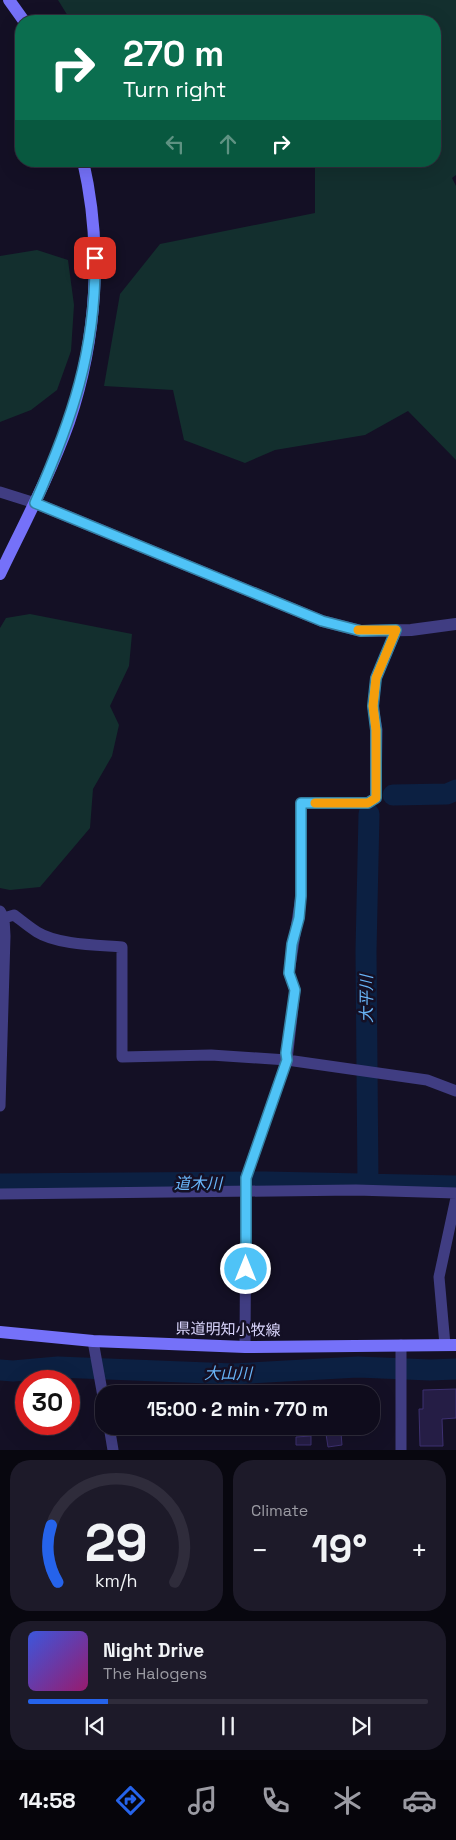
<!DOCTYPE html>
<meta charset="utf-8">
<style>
:root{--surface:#0f0c1c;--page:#1d1a29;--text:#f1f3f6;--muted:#9b9ba3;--line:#2f2c3b;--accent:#2563eb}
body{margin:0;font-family:"Space Grotesk","Noto Sans JP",sans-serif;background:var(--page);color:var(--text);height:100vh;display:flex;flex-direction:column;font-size:19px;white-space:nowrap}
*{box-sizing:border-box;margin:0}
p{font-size:16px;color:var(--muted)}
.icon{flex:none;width:28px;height:28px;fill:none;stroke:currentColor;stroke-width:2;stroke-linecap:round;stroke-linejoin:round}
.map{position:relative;height:1450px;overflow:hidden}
.drawer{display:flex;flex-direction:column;gap:10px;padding:10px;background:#08070f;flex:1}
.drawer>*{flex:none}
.guide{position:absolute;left:15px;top:15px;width:426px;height:152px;border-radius:20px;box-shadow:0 5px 20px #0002,0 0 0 1px var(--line);background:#0b6e4f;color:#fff;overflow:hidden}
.speed{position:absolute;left:15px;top:1370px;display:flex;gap:10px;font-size:25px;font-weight:700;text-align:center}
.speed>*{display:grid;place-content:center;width:65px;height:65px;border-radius:50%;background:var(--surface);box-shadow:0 5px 20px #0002,0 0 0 1px var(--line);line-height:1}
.speed .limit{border:8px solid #d22;background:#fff;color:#111}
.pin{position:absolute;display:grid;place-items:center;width:42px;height:42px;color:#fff;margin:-21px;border-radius:10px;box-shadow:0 2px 8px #0006}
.me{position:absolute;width:55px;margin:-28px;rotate:0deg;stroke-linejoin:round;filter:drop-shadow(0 0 4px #0008)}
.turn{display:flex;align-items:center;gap:18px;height:105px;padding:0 25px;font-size:22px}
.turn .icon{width:65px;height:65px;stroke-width:2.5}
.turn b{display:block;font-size:35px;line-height:42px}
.lanes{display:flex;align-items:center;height:48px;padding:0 25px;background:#0003;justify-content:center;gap:25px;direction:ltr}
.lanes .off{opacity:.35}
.big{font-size:38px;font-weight:800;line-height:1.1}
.drawer .widget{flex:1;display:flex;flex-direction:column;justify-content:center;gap:8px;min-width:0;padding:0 18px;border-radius:20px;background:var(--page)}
.drawer .dial{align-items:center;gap:0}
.dial svg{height:130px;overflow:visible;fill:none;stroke:var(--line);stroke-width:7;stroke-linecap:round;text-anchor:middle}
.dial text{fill:var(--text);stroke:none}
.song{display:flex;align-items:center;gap:15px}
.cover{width:60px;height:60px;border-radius:8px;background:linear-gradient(135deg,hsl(230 70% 55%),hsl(320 70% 35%))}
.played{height:5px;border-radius:2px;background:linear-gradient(90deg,var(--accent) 20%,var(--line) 20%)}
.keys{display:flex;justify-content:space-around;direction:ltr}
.heat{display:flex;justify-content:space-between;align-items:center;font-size:28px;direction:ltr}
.drawer .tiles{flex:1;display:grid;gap:10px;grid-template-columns:1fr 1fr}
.widget:last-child{grid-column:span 2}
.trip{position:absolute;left:95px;top:1385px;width:285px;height:50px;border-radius:20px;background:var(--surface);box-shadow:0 5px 20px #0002,0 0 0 1px var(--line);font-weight:800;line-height:50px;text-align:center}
.tabs{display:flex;height:80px;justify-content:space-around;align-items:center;background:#06050b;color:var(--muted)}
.tabs .icon{width:35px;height:35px}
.tabs .on{color:var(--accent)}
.tabs b{font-size:22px;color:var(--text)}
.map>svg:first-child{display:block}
</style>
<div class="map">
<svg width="456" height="1450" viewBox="0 0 456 1450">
<rect width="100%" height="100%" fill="#141025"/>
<path fill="#132f2e" d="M 58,0 L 456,0 L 456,175 L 452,178 L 456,186 L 456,460 L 408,411 L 365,435 L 275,450 L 245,463 L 184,440 L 173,390 L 104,386 L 120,294 L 160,244 L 315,213 L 315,161 L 435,161 L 435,21 L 71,21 Z
M 37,250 L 68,260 L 74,305 L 71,351 L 57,390 L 31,410 L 0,422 L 0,256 Z
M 30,614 L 132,634 L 129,666 L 110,706 L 119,725 L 112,756 L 93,789 L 90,828 L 40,887 L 10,890 L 0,888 L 0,628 L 6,618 Z"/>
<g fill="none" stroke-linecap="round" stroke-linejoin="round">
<path stroke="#0c2042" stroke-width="21" d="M 393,795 L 447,794 L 456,790
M 0,1184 L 266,1182 L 456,1186
M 368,1184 L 366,951 L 369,814
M 0,1370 L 13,1371 L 58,1367 L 233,1374 L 358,1367 L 430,1370 L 456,1369"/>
</g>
<path fill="#251d45" stroke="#3d3070" d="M 456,1389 L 456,1418 L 442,1419 L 443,1446 L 420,1446 L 419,1409 L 423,1409 L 423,1390 Z
M 291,1390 L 332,1390 L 332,1394 L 291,1394 Z
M 291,1426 L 311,1426 L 311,1435 L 291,1435 Z
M 341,1433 L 342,1445 L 328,1447 L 326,1434 Z
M 311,1436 L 311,1445 L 296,1445 L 296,1437 Z"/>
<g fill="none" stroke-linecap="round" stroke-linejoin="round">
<path stroke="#403d82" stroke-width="11" d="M 0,492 L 35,503
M 0,911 L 4,918 L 5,936 L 0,1106
M 4,918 L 14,915 C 22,921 29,927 37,932 C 58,945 98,945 122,947 L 122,1057 L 211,1055 L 287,1060 L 427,1080 L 456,1091
M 0,1194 L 356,1190 L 456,1193
M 93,1341 L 104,1402
M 445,1345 L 439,1277 L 456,1198
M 245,1347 L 246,1178 L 287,1060 L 295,990 L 289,973 L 301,896 L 301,803 L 367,803 L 376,798 L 377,730 L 373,707 L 376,678 L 396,631
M 109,1426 L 113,1450
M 401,1450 L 401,1345"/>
<path stroke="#403d82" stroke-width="12" d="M 35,503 L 322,621 L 361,631 L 411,630 L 456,624"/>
<path stroke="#7571f9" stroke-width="12" d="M 9,0 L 24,21
M 0,574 C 24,524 50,475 69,422 C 97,339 103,247 83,161
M 0,1332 L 93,1341 L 245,1347 L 456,1345"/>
</g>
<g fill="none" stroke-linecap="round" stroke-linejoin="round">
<g stroke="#337fa1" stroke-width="12">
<path id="route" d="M 95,258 C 96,350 72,420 35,503 L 322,621 L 361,631 L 396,630 L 376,678 L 373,706 L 376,730 L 376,798 L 368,803 L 301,803 L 301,896 L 299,918 L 292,944 L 289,973 L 295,990 L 286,1053 L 287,1060 L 246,1178 L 246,1269"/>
</g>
<use href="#route" stroke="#4fc3f7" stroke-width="9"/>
<path stroke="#f59e0b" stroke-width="9" d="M 315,803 L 368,803 L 376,798 L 376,730 L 373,706 L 376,678 L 396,630 L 358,630"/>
</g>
<g text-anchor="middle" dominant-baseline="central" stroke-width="5" stroke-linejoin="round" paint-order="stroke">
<g font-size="15" fill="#dad6fd" stroke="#141025">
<text transform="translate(228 1329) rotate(1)">県道明知小牧線</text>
</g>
<g font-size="16" font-style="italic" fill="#69b5f8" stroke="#141025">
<text transform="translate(366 999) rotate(-90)">大平川</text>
<text x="198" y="1183">道木川</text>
<text x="228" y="1373">大山川</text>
</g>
</g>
</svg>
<div class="speed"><div class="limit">30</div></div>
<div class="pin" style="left:95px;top:258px;background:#d93025"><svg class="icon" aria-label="arrive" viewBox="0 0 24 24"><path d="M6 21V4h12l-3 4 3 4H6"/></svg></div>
<svg class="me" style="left:246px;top:1269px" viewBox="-20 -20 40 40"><circle r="17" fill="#4fc3f7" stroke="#fff" stroke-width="3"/><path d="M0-11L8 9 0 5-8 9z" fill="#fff"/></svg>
<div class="trip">15:00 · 2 min · 770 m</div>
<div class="guide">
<div class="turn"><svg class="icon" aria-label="right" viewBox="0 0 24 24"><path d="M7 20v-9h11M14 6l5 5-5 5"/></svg><div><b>270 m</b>Turn right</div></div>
<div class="lanes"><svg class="icon off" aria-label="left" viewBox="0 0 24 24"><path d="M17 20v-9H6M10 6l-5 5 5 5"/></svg><svg class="icon off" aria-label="ahead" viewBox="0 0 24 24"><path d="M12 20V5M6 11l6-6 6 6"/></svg><svg class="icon" aria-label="right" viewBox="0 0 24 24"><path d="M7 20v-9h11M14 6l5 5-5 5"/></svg></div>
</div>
</div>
<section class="drawer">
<div class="tiles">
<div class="widget dial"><svg viewBox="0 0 100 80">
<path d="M14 69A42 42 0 1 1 86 69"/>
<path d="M14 69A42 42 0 0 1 10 34" stroke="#2563eb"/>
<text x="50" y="56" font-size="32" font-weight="700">29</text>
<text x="50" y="72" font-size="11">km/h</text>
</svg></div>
<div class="widget"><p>Climate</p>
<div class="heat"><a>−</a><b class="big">19°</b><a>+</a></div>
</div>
<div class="widget">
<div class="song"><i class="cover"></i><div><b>Night Drive</b><p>The Halogens</p></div></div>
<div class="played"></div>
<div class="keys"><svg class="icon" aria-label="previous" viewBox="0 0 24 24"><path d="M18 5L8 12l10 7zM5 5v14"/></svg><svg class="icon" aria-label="pause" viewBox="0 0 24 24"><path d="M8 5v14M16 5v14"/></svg><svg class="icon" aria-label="next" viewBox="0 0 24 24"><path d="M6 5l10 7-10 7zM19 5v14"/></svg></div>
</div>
</div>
</section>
<nav class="tabs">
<b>14:58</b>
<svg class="icon on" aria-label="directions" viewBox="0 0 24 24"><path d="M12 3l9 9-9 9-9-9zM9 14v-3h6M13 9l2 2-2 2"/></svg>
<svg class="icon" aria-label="music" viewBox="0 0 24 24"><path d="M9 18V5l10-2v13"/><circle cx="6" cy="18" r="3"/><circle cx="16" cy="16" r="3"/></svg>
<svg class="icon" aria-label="phone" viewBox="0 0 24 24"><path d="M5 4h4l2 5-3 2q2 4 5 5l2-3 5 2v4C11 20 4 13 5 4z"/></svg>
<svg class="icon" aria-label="climate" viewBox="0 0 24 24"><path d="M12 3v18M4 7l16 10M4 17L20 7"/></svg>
<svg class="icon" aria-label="car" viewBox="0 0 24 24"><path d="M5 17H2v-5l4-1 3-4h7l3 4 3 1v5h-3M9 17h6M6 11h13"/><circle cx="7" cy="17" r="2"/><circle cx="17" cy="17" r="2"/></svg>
</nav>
